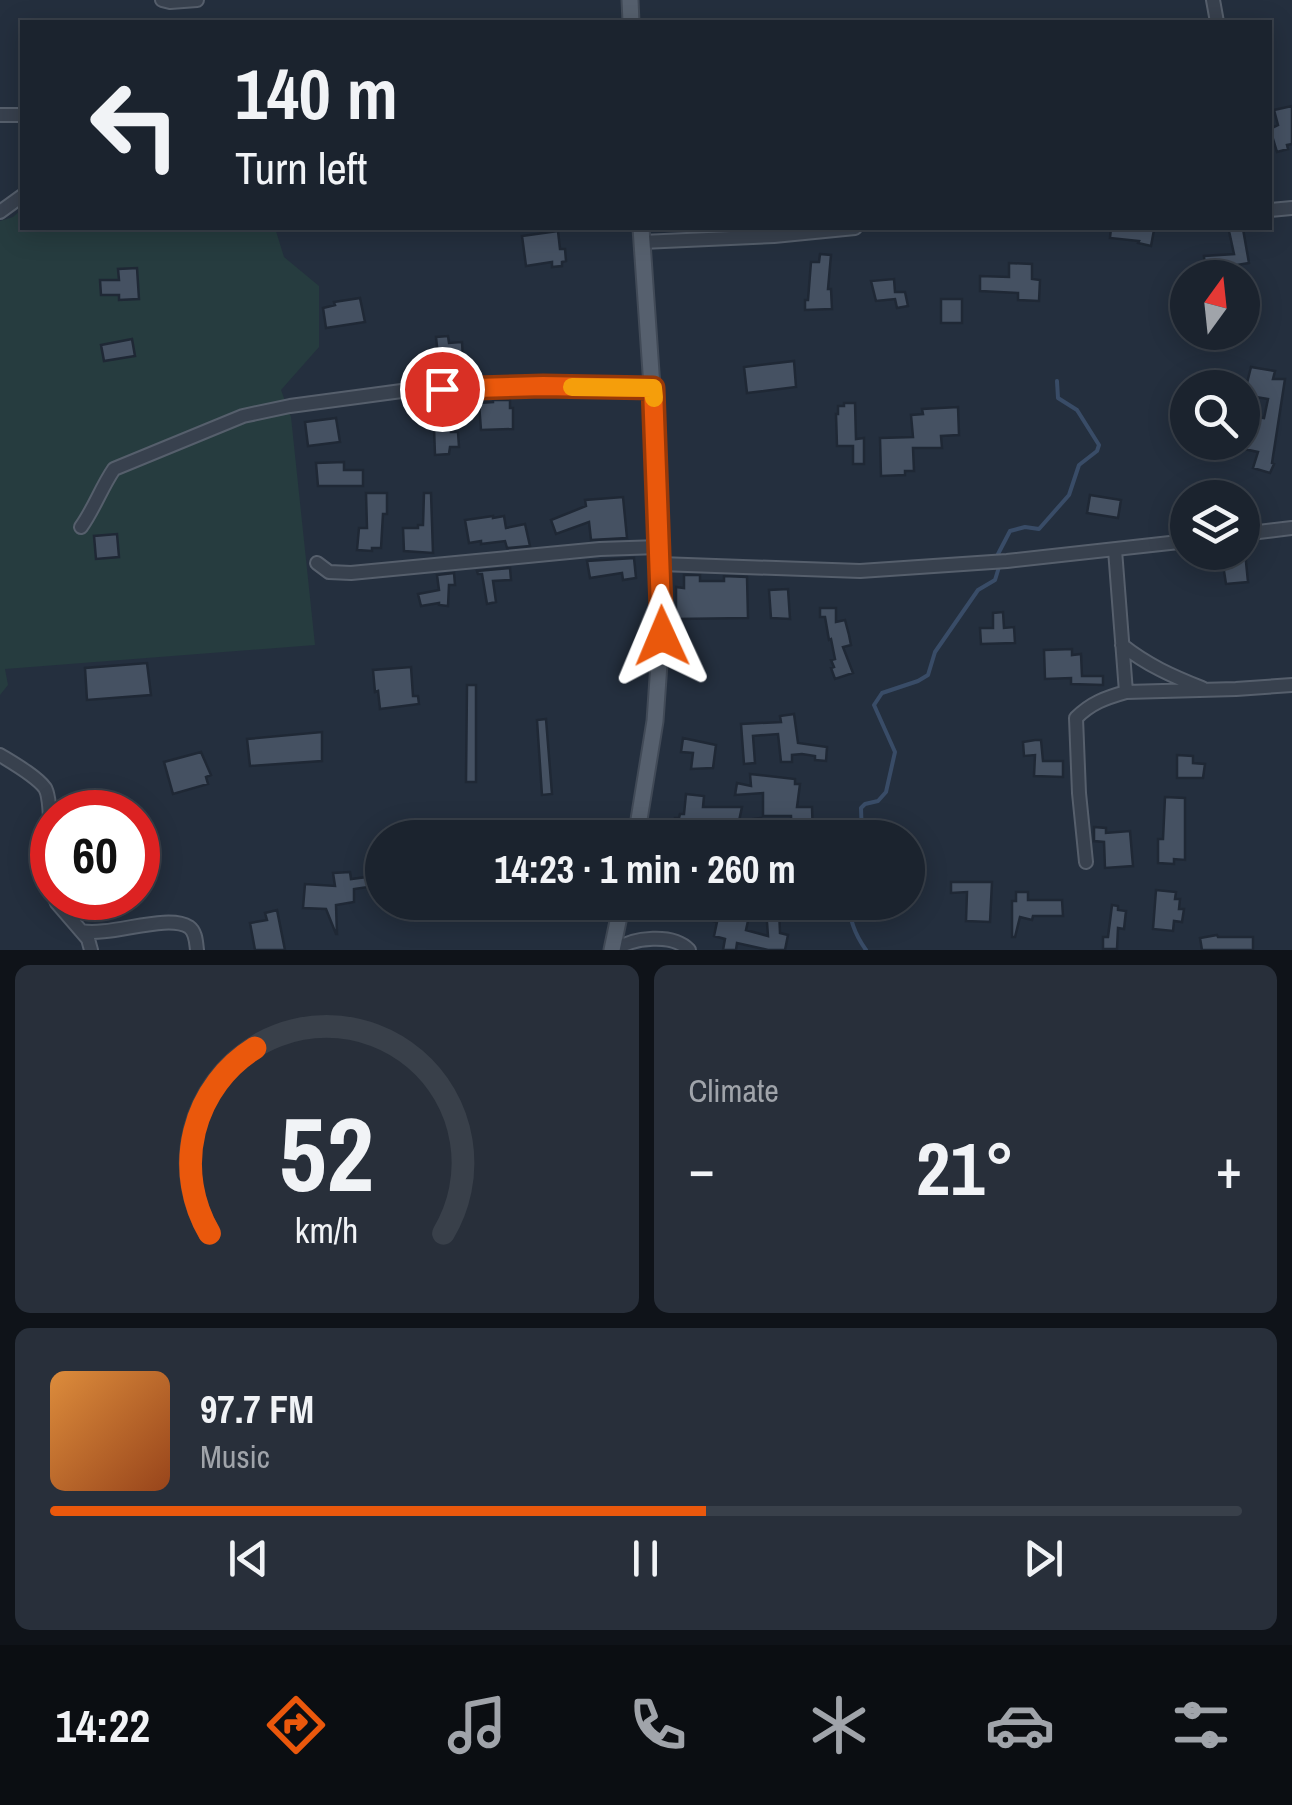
<!DOCTYPE html>
<meta charset="utf-8">
<style>
:root{--surface:#1b232e;--page:#282f3a;--text:#f1f3f6;--muted:#a0a4aa;--line:#39404a;--accent:#ea580c}
body{margin:0;font-family:"Archivo Narrow",sans-serif;background:var(--page);color:var(--text);height:100vh;display:flex;flex-direction:column;font-size:38px;white-space:nowrap}
*{box-sizing:border-box;margin:0}
p{font-size:32px;color:var(--muted)}
.icon{flex:none;width:55px;height:55px;fill:none;stroke:currentColor;stroke-width:2;stroke-linecap:round;stroke-linejoin:round}
.map{position:relative;height:950px;overflow:hidden}
.sheet{display:flex;flex-direction:column;gap:15px;padding:15px;background:#0f1319;flex:1}
.sheet>*{flex:none}
.guide{position:absolute;left:20px;top:20px;width:1252px;height:210px;border-radius:0px;box-shadow:0 5px 25px #0003,0 0 0 2px var(--line);background:#1b232e;color:var(--text);overflow:hidden}
.needle{width:65px;rotate:15deg}
.buttons{position:absolute;left:1170px;top:260px;display:grid;gap:20px}
.buttons a{display:grid;place-items:center;width:90px;height:90px;border-radius:50%;background:var(--surface);box-shadow:0 5px 25px #0003,0 0 0 2px var(--line);font-size:50px}
.speed{position:absolute;left:30px;top:790px;display:flex;gap:20px;font-size:50px;font-weight:700;text-align:center}
.speed>*{display:grid;place-content:center;width:130px;height:130px;border-radius:50%;background:var(--surface);box-shadow:0 5px 25px #0003,0 0 0 2px var(--line);line-height:1}
.speed .limit{border:15px solid #d22;background:#fff;color:#111}
.pin{position:absolute;display:grid;place-items:center;width:85px;height:85px;color:#fff;margin:-42px;border:5px solid #fff;border-radius:50%;box-shadow:0 2px 10px #0007}
.me{position:absolute;width:110px;margin:-55px;rotate:359deg;stroke-linejoin:round;filter:drop-shadow(0 0 8px #0008)}
.turn{display:flex;align-items:center;gap:35px;height:210px;padding:0 50px;font-size:45px}
.turn .icon{width:130px;height:130px;stroke-width:2.5}
.turn b{display:block;font-size:70px;line-height:85px}
.big{font-size:75px;font-weight:700;line-height:1.1}
.sheet .tile{flex:1;display:flex;flex-direction:column;justify-content:center;gap:15px;min-width:0;padding:0 35px;border-radius:15px;background:var(--page)}
.sheet .dial{align-items:center;gap:0}
.dial svg{height:260px;overflow:visible;fill:none;stroke:var(--line);stroke-width:7;stroke-linecap:round;text-anchor:middle}
.dial text{fill:var(--text);stroke:none}
.song{display:flex;align-items:center;gap:30px}
.cover{width:120px;height:120px;border-radius:15px;background:linear-gradient(135deg,hsl(30 70% 55%),hsl(20 70% 35%))}
.played{height:10px;border-radius:5px;background:linear-gradient(90deg,var(--accent) 55%,var(--line) 55%)}
.keys{display:flex;justify-content:space-around;direction:ltr}
.heat{display:flex;justify-content:space-between;align-items:center;font-size:55px;direction:ltr}
.sheet .tiles{flex:1;display:grid;gap:15px;grid-template-columns:1fr 1fr}
.tile:last-child{grid-column:span 2}
.trip{position:absolute;left:365px;top:820px;width:560px;height:100px;border-radius:50px;background:var(--surface);box-shadow:0 5px 25px #0003,0 0 0 2px var(--line);font-weight:700;line-height:100px;text-align:center}
.dock{display:flex;height:160px;justify-content:space-around;align-items:center;background:#0b0e12;color:var(--muted)}
.dock .icon{width:70px;height:70px}
.dock .selected{color:var(--accent)}
.dock b{font-size:45px;color:var(--text)}
.map>svg:first-child{display:block}
</style>
<div class="map">
<svg width="1292" height="950" viewBox="0 0 1292 950">
<rect width="100%" height="100%" fill="#242f3e"/>
<path fill="#263c3f" d="M 22,209 L 22,228 L 275,228 L 284,257 L 319,286 L 319,347 L 281,390 L 291,417 L 315,645 L 5,669 L 8,685 L 0,695 L 0,221 L 13,217 Z"/>
<g fill="none" stroke-linecap="round" stroke-linejoin="round">
<path stroke="#394c67" stroke-width="4" d="M 997,556 L 1010,531 L 1025,527 L 1039,529 L 1069,495 L 1079,465 L 1097,451 L 1099,445 L 1077,410 L 1058,398 L 1057,381
M 862,838 L 861,808 L 865,804 L 878,801 L 886,792 L 895,752 L 874,705 L 882,693 L 918,681 L 928,675 L 935,652 L 978,590 L 995,580 L 999,567
M 849,902 C 849,920 856,936 866,950"/>
</g>
<path fill="#455162" stroke="#1f2835" stroke-width="2.5" d="M 1292,106 L 1292,144 L 1287,145 L 1288,149 L 1277,152 L 1270,129 L 1278,125 L 1274,110 Z
M 1111,228 L 1137,228 L 1154,230 L 1151,246 L 1138,243 L 1139,241 L 1110,238 Z
M 1243,229 L 1249,263 L 1237,265 L 1238,268 L 1205,271 L 1204,256 L 1234,254 L 1229,231 Z
M 558,231 L 560,249 L 565,249 L 566,261 L 562,262 L 562,266 L 552,267 L 552,262 L 526,266 L 522,236 Z
M 820,254 L 831,255 L 828,289 L 831,289 L 832,309 L 805,310 L 805,300 L 808,300 L 811,262 L 819,262 Z
M 1009,263 L 1032,264 L 1032,279 L 1040,280 L 1039,301 L 1018,300 L 1018,293 L 980,291 L 980,276 L 1009,277 Z
M 137,268 L 139,299 L 119,300 L 119,295 L 101,295 L 100,280 L 119,280 L 118,269 Z
M 894,279 L 895,292 L 905,292 L 908,306 L 897,308 L 895,299 L 876,301 L 871,281 Z
M 360,298 L 365,322 L 326,328 L 323,308 L 335,305 L 334,302 Z
M 941,299 L 962,299 L 962,323 L 941,323 Z
M 448,336 L 449,343 L 462,342 L 463,360 L 451,361 L 451,365 L 439,366 L 436,337 Z
M 132,339 L 135,356 L 104,361 L 101,345 Z
M 794,361 L 796,387 L 747,393 L 744,367 Z
M 1251,367 L 1275,371 L 1273,379 L 1285,379 L 1272,463 L 1274,464 L 1270,473 L 1253,468 L 1258,452 L 1244,449 L 1251,416 L 1264,418 L 1268,399 L 1244,395 Z
M 493,400 L 510,400 L 510,408 L 513,408 L 513,429 L 481,430 L 479,403 L 493,402 Z
M 844,403 L 855,403 L 856,439 L 864,438 L 864,464 L 853,464 L 853,446 L 837,446 L 836,414 L 838,414 L 838,406 L 844,406 Z
M 958,407 L 959,435 L 941,436 L 942,448 L 913,448 L 914,471 L 905,471 L 905,475 L 881,476 L 880,438 L 913,437 L 911,415 L 923,414 L 922,409 Z
M 336,418 L 340,442 L 308,446 L 305,422 Z
M 451,427 L 451,432 L 458,432 L 459,447 L 450,447 L 449,454 L 435,455 L 434,428 Z
M 344,462 L 344,470 L 363,470 L 363,486 L 318,486 L 316,463 Z
M 366,493 L 387,493 L 387,514 L 383,514 L 381,548 L 372,548 L 372,551 L 357,550 L 359,528 L 367,528 Z
M 424,493 L 431,493 L 433,553 L 404,551 L 403,528 L 418,528 L 418,525 L 423,525 Z
M 1090,495 L 1121,500 L 1118,518 L 1087,513 Z
M 623,497 L 627,538 L 591,540 L 589,522 L 556,534 L 551,520 L 586,506 L 585,500 Z
M 493,516 L 493,518 L 504,516 L 506,528 L 525,524 L 530,546 L 507,548 L 505,541 L 481,544 L 481,541 L 469,543 L 465,520 Z
M 117,534 L 119,557 L 96,559 L 94,536 Z
M 1221,552 L 1245,552 L 1248,582 L 1226,584 Z
M 634,558 L 636,578 L 623,580 L 622,573 L 590,578 L 587,561 Z
M 510,568 L 511,580 L 493,581 L 496,602 L 487,604 L 482,574 L 478,574 L 477,571 Z
M 454,573 L 455,585 L 449,585 L 448,606 L 439,605 L 439,603 L 421,606 L 418,594 L 439,590 L 437,575 Z
M 684,575 L 700,575 L 700,581 L 724,581 L 724,576 L 747,577 L 748,618 L 676,619 L 676,587 L 684,588 Z
M 788,589 L 790,619 L 771,618 L 769,590 Z
M 820,608 L 836,608 L 836,622 L 845,620 L 849,635 L 851,645 L 843,647 L 853,673 L 835,679 L 831,668 L 834,667 L 831,660 L 835,659 L 831,639 L 829,640 L 825,617 L 820,617 Z
M 1003,612 L 1004,628 L 1014,627 L 1015,643 L 981,644 L 980,628 L 993,628 L 993,613 Z
M 1072,649 L 1072,655 L 1081,654 L 1082,676 L 1103,676 L 1103,685 L 1071,684 L 1071,678 L 1045,679 L 1044,650 Z
M 147,663 L 151,695 L 87,700 L 85,668 Z
M 411,667 L 413,696 L 418,696 L 419,704 L 380,709 L 378,691 L 375,692 L 373,670 Z
M 467,685 L 476,685 L 476,782 L 466,782 Z
M 794,714 L 798,743 L 827,747 L 826,761 L 815,760 L 815,756 L 802,754 L 792,755 L 792,762 L 781,762 L 778,734 L 753,736 L 755,763 L 744,764 L 741,724 L 781,722 L 780,716 Z
M 546,719 L 552,794 L 542,795 L 537,720 Z
M 322,732 L 322,761 L 250,766 L 247,739 Z
M 683,738 L 716,745 L 713,768 L 691,769 L 693,753 L 681,752 Z
M 1035,740 L 1041,740 L 1043,761 L 1063,761 L 1063,777 L 1034,776 L 1035,755 L 1024,756 L 1023,742 Z
M 201,752 L 211,775 L 206,777 L 208,784 L 173,794 L 164,762 Z
M 1177,755 L 1193,756 L 1193,763 L 1205,764 L 1203,778 L 1177,778 Z
M 750,774 L 795,779 L 795,784 L 800,784 L 797,807 L 812,807 L 813,838 L 792,838 L 791,816 L 763,816 L 763,793 L 735,795 L 737,783 L 751,786 Z
M 686,794 L 704,796 L 703,807 L 742,807 L 739,821 L 761,818 L 763,831 L 745,833 L 744,838 L 718,838 L 719,832 L 674,827 L 675,818 L 679,818 L 680,814 L 684,814 Z
M 1165,797 L 1185,798 L 1185,860 L 1174,859 L 1174,864 L 1158,863 L 1158,839 L 1163,839 Z
M 1094,827 L 1106,828 L 1106,833 L 1130,831 L 1133,866 L 1105,868 L 1104,842 L 1094,841 Z
M 350,872 L 351,879 L 382,875 L 382,885 L 354,889 L 354,902 L 336,905 L 337,934 L 336,934 L 326,909 L 303,908 L 305,884 L 335,886 L 333,873 Z
M 951,882 L 992,882 L 990,922 L 966,921 L 967,892 L 951,893 Z
M 1156,890 L 1176,892 L 1175,899 L 1180,899 L 1179,909 L 1184,909 L 1182,922 L 1174,921 L 1173,931 L 1153,929 Z
M 1016,892 L 1028,892 L 1028,900 L 1062,900 L 1063,916 L 1033,916 L 1032,920 L 1020,917 L 1015,937 L 1012,937 L 1012,901 L 1016,901 Z
M 698,902 L 714,905 L 715,902 L 729,902 L 751,907 L 746,930 L 768,936 L 766,909 L 779,908 L 780,933 L 788,935 L 785,950 L 768,950 L 737,943 L 736,950 L 723,950 L 725,939 L 714,936 L 717,922 L 694,916 Z
M 1112,905 L 1118,906 L 1118,910 L 1126,911 L 1124,929 L 1118,928 L 1117,949 L 1103,949 L 1103,937 L 1108,937 Z
M 277,910 L 285,950 L 255,950 L 250,923 L 267,920 L 265,913 Z
M 1217,935 L 1218,937 L 1253,937 L 1253,950 L 1202,950 L 1200,938 Z"/>
<g fill="none" stroke-linecap="round" stroke-linejoin="round">
<g stroke="#565f6c" stroke-width="16">
<path id="minor" d="M 162,0 L 170,2 L 197,0
M 1213,0 L 1217,22
M 0,115 L 22,115
M 1270,210 L 1292,208
M 0,212 L 22,196
M 642,242 L 774,236 L 855,228
M 81,527 C 94,509 101,488 114,469 L 243,416 L 290,406 L 409,390 L 543,386 L 653,388
M 1242,534 L 1292,528
M 317,563 L 329,572 L 351,573 L 600,549 L 659,547
M 660,564 L 860,571 L 1007,561 L 1188,541
M 1122,645 C 1147,665 1172,676 1202,688
M 1126,692 L 1236,689 L 1292,685
M 0,755 C 13,763 36,776 45,788 C 53,801 50,865 50,883 L 52,891
M 1086,862 L 1079,793 L 1076,718 C 1091,703 1105,698 1126,692 L 1115,550
M 55,898 L 57,903 L 88,939 L 91,950
M 81,931 C 110,937 167,913 189,927 C 196,932 196,942 197,950
M 615,950 C 633,937 673,933 689,950"/>
</g>
<g stroke="#414a57" stroke-width="19">
<path id="major" d="M 630,0 L 631,22
M 636,838 L 655,721 L 661,635 L 657,459 L 641,228
M 612,950 L 622,902"/>
</g>
<use href="#minor" stroke="#38414e" stroke-width="12"/>
<use href="#major" stroke="#56606e" stroke-width="15"/>
</g>
<g fill="none" stroke-linecap="round" stroke-linejoin="round">
<g stroke="#983908" stroke-width="25">
<path id="route" d="M 442,389 L 543,386 L 653,388 L 662,636"/>
</g>
<use href="#route" stroke="#ea580c" stroke-width="18"/>
<path stroke="#f59e0b" stroke-width="18" d="M 572,387 L 653,388 L 654,398"/>
</g>
</svg>
<div class="buttons">
<a><svg class="needle" viewBox="-14 -14 28 28"><path d="M0-13l5 13h-10z" fill="#e53935"/><path d="M0 13l5-13h-10z" fill="#a0a4aa"/></svg></a>
<a><svg class="icon" aria-label="search" viewBox="0 0 24 24"><circle cx="10" cy="10" r="6"/><path d="M15 15l6 6"/></svg></a>
<a><svg class="icon" aria-label="layers" viewBox="0 0 24 24"><path d="M12 4l9 5-9 5-9-5zM3 14l9 5 9-5"/></svg></a>
</div>
<div class="speed"><div class="limit">60</div></div>
<div class="pin" style="left:442px;top:389px;background:#d93025"><svg class="icon" aria-label="arrive" viewBox="0 0 24 24"><path d="M6 21V4h12l-3 4 3 4H6"/></svg></div>
<svg class="me" style="left:662px;top:636px" viewBox="-20 -20 40 40"><path d="M0-17L14 15 0 8-14 15z" fill="#ea580c" stroke="#fff" stroke-width="4"/></svg>
<div class="trip">14:23 · 1 min · 260 m</div>
<div class="guide">
<div class="turn"><svg class="icon" aria-label="left" viewBox="0 0 24 24"><path d="M17 20v-9H6M10 6l-5 5 5 5"/></svg><div><b>140 m</b>Turn left</div></div>
</div>
</div>
<section class="sheet">
<div class="tiles">
<div class="tile dial"><svg viewBox="0 0 100 80">
<path d="M14 69A42 42 0 1 1 86 69"/>
<path d="M14 69A42 42 0 0 1 28 12" stroke="#ea580c"/>
<text x="50" y="56" font-size="32" font-weight="700">52</text>
<text x="50" y="72" font-size="11">km/h</text>
</svg></div>
<div class="tile"><p>Climate</p>
<div class="heat"><a>−</a><b class="big">21°</b><a>+</a></div>
</div>
<div class="tile">
<div class="song"><i class="cover"></i><div><b>97.7 FM</b><p>Music</p></div></div>
<div class="played"></div>
<div class="keys"><svg class="icon" aria-label="previous" viewBox="0 0 24 24"><path d="M18 5L8 12l10 7zM5 5v14"/></svg><svg class="icon" aria-label="pause" viewBox="0 0 24 24"><path d="M8 5v14M16 5v14"/></svg><svg class="icon" aria-label="next" viewBox="0 0 24 24"><path d="M6 5l10 7-10 7zM19 5v14"/></svg></div>
</div>
</div>
</section>
<nav class="dock">
<b>14:22</b>
<svg class="icon selected" aria-label="directions" viewBox="0 0 24 24"><path d="M12 3l9 9-9 9-9-9zM9 14v-3h6M13 9l2 2-2 2"/></svg>
<svg class="icon" aria-label="music" viewBox="0 0 24 24"><path d="M9 18V5l10-2v13"/><circle cx="6" cy="18" r="3"/><circle cx="16" cy="16" r="3"/></svg>
<svg class="icon" aria-label="phone" viewBox="0 0 24 24"><path d="M5 4h4l2 5-3 2q2 4 5 5l2-3 5 2v4C11 20 4 13 5 4z"/></svg>
<svg class="icon" aria-label="climate" viewBox="0 0 24 24"><path d="M12 3v18M4 7l16 10M4 17L20 7"/></svg>
<svg class="icon" aria-label="car" viewBox="0 0 24 24"><path d="M5 17H2v-5l4-1 3-4h7l3 4 3 1v5h-3M9 17h6M6 11h13"/><circle cx="7" cy="17" r="2"/><circle cx="17" cy="17" r="2"/></svg>
<svg class="icon" aria-label="filters" viewBox="0 0 24 24"><path d="M4 7h16M4 17h16"/><circle cx="9" cy="7" r="2"/><circle cx="15" cy="17" r="2"/></svg>
</nav>
